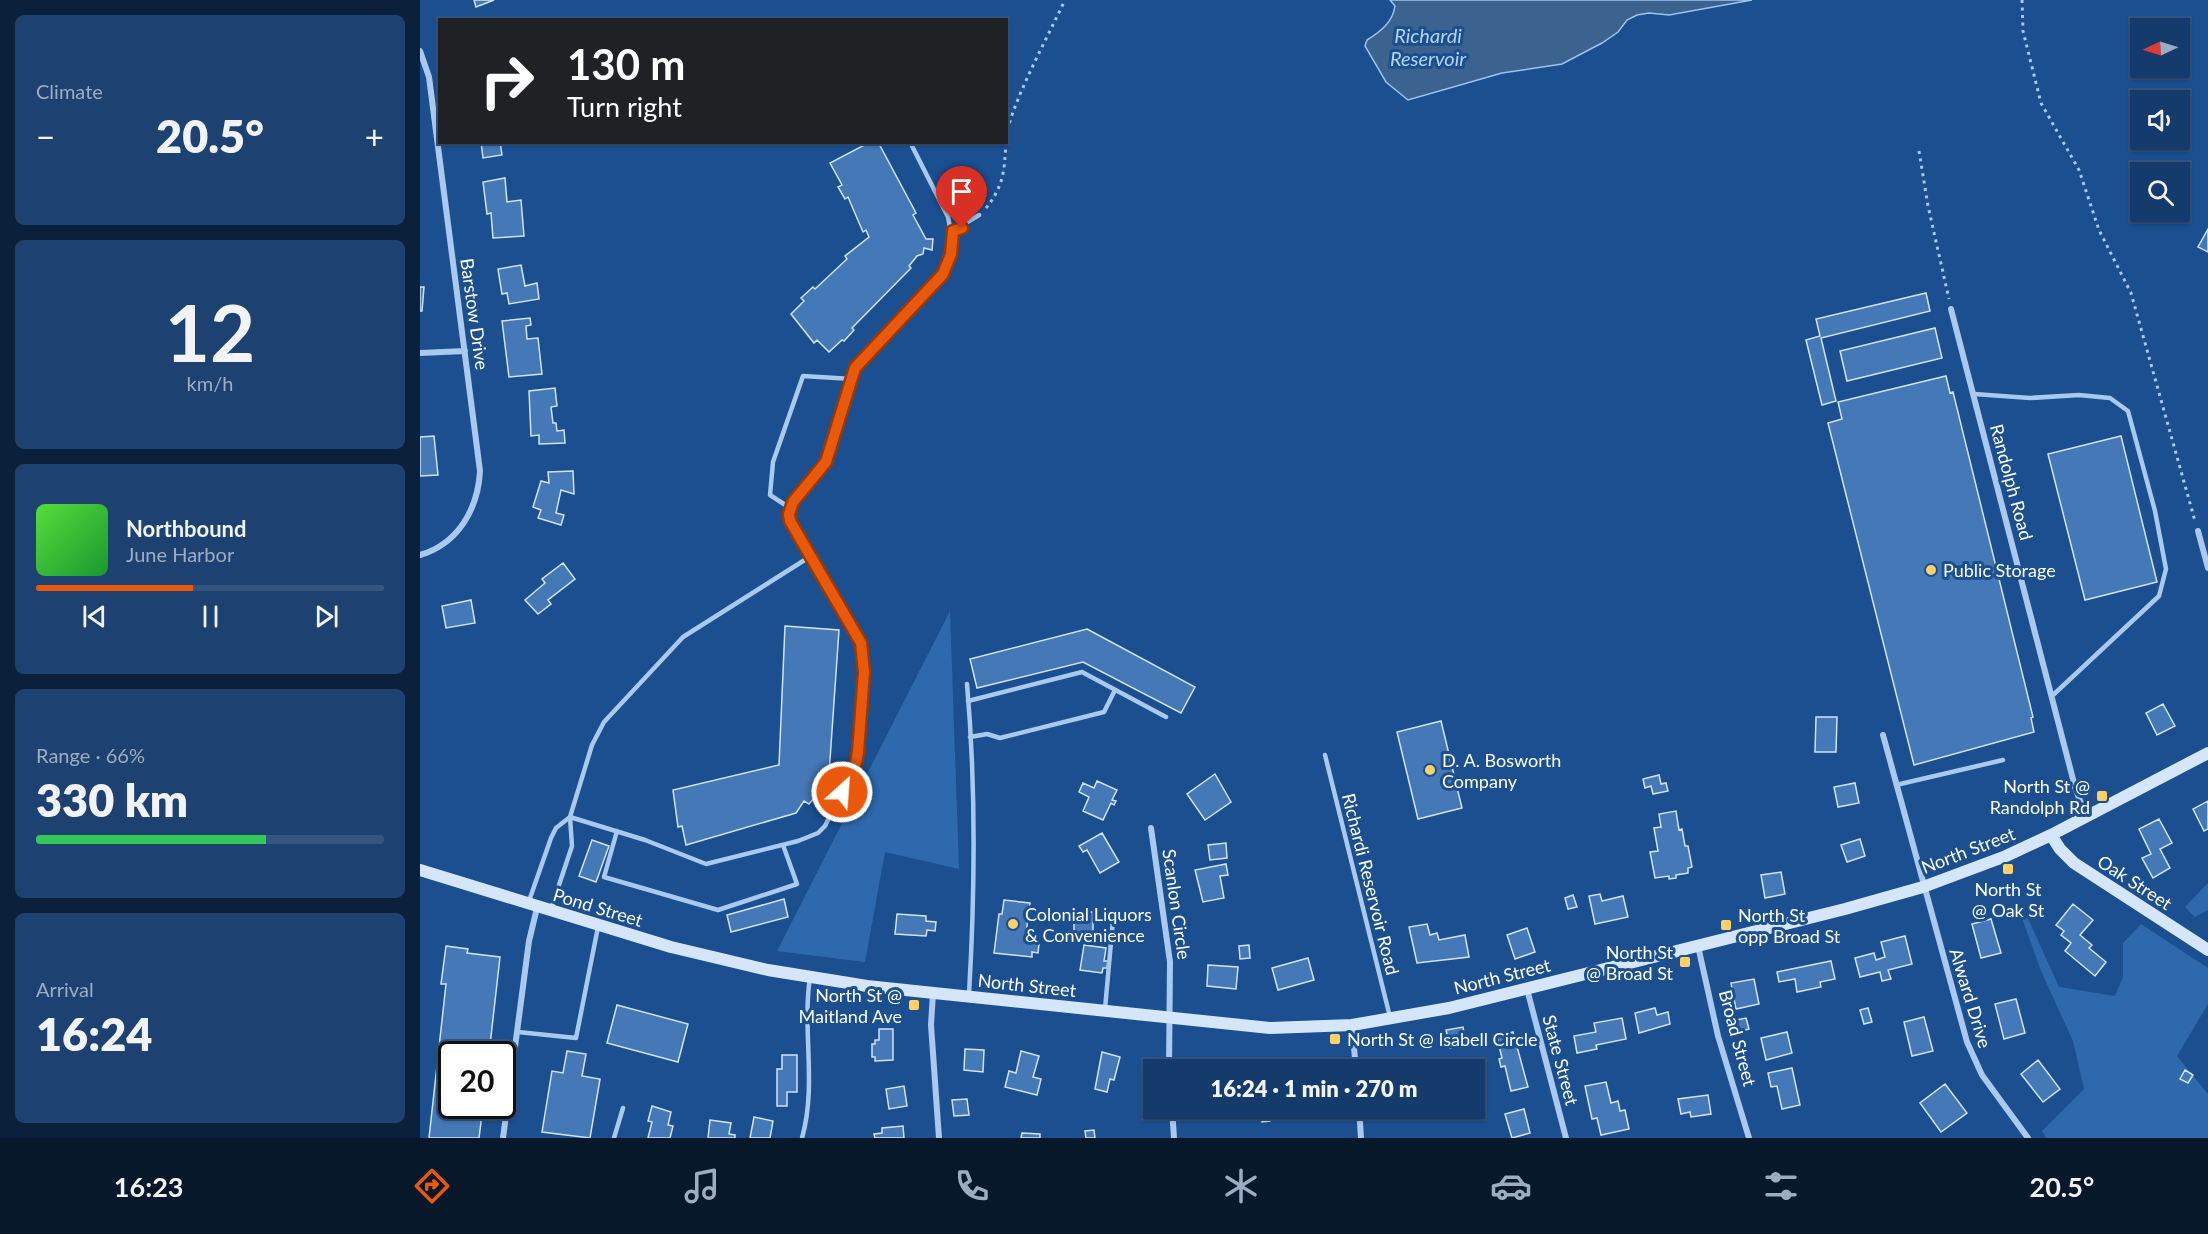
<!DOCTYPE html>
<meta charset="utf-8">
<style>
:root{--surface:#143b6b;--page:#1d4271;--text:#f1f3f6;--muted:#9dadc1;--line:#33557e;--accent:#ea580c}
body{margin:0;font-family:Lato,sans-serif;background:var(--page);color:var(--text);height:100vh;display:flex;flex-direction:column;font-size:22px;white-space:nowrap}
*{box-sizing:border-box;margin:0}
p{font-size:20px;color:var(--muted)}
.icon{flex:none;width:33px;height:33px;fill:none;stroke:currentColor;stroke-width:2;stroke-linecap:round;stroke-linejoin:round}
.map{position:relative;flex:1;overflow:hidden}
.details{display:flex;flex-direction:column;gap:15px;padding:15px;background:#0b203b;width:420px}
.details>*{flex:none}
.guide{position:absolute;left:18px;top:18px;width:570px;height:126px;border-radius:0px;box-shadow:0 2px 4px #0004,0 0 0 2px var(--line);background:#202124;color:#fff;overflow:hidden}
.needle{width:39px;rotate:266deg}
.tools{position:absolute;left:1710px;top:18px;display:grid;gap:12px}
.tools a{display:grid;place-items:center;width:60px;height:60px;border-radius:0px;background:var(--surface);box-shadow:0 2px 4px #0004,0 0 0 2px var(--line);font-size:30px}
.speed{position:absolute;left:18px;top:1041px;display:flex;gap:12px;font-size:30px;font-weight:700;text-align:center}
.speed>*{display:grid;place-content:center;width:78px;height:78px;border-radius:50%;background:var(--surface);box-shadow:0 2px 4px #0004,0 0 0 2px var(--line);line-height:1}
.speed .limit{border:3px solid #111;border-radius:9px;background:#fff;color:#111}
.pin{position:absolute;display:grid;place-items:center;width:51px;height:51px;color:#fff;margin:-62px -26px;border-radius:50% 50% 50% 0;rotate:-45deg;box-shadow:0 0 6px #0007}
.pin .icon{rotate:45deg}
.me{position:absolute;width:66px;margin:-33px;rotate:26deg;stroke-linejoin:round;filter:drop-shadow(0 0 4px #0008)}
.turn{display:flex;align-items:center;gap:21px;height:126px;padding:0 30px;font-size:27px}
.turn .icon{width:78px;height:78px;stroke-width:2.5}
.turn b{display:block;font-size:42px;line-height:51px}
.big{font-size:45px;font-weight:800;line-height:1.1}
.details .card{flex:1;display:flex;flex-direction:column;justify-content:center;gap:9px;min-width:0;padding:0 21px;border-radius:9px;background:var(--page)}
.details .dial{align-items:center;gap:0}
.dial b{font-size:78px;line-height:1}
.song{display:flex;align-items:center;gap:18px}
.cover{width:72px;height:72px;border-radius:9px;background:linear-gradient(135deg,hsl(110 70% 55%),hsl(130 70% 35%))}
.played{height:6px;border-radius:3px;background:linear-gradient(90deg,var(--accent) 45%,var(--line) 45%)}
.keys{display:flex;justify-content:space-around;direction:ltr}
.heat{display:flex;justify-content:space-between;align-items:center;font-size:33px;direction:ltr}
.charge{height:9px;border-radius:4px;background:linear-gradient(90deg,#34c759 66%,var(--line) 0)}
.trip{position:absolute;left:723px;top:1059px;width:342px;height:60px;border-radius:0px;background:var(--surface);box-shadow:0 2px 4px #0004,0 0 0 2px var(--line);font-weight:800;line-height:60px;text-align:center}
.tabs{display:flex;height:96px;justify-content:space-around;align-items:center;background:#08182b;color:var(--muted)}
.tabs .icon{width:42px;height:42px}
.tabs .selected{color:var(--accent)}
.tabs b{font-size:27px;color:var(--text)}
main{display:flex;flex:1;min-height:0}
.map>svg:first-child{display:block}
</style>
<main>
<section class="details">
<div class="card"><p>Climate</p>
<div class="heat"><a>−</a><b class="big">20.5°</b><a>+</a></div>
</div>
<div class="card dial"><b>12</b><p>km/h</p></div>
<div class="card">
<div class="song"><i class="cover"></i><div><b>Northbound</b><p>June Harbor</p></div></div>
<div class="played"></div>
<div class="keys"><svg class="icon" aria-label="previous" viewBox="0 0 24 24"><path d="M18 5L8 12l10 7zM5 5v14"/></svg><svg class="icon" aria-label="pause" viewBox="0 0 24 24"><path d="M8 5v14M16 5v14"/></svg><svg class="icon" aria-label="next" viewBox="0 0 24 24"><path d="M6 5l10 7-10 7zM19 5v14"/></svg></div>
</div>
<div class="card"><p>Range · 66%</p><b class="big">330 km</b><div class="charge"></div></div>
<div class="card"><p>Arrival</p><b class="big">16:24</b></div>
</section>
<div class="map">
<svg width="1788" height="1138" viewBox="0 0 1788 1138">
<rect width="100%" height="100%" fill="#1b4f8f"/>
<path fill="#2e69ad" d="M 530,611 L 539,869 L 465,852 L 445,962 L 357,951 Z
M 1788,883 L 1788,910 L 1775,917 L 1765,907 Z
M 1606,914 L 1639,987 L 1695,996 L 1703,977 L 1703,943 L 1721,924 L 1788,968 L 1788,1004 L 1757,1056 L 1788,1094 L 1788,1138 L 1626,1138 L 1622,1131 L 1664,1089 L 1653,1041 L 1621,971 L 1601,915 Z"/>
<path fill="#3c6290" stroke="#9cc4f0" stroke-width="1.5" d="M 970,0 L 1332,0 L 1249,15 L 1229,13 L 1217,15 L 1207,20 L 1198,32 L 1182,43 L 1142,64 L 1082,73 L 988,100 L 966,82 L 945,46 L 947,40 C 960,32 973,22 975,6 Z"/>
<path fill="#4478b7" stroke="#cfe3fa" stroke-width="1.5" d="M 54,0 L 74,0 L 56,7 Z
M 61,142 L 80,142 L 82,155 L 63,158 Z
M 450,142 L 458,142 L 496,213 L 493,215 L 506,239 L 513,239 L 512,250 L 504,248 L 503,254 L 497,256 L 489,266 L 491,268 L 432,328 L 434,330 L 424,341 L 422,340 L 409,352 L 397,340 L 394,343 L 371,314 L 384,301 L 381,298 L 393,287 L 395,289 L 427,259 L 425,256 L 449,237 L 446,230 L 443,232 L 428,197 L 425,199 L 418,187 L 422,185 L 410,163 Z
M 85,178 L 87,202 L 101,200 L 104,236 L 73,238 L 71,213 L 67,214 L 63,182 Z
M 1788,229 L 1788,252 L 1778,247 Z
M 101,265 L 105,286 L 117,283 L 119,299 L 89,304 L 87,293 L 82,294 L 78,269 Z
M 0,287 L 4,287 L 2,311 L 0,311 Z
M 1506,293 L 1510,311 L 1401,338 L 1416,401 L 1402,405 L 1386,340 L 1400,336 L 1396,319 Z
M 110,318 L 111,325 L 106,326 L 107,339 L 118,338 L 122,374 L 89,377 L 82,321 Z
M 1515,328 L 1522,358 L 1427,381 L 1420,351 Z
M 1526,376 L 1530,393 L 1533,392 L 1613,717 L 1611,718 L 1614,732 L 1494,765 L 1408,423 L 1422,419 L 1418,402 Z
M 135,388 L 137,406 L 131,407 L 133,423 L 136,423 L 137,431 L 144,430 L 145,443 L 119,444 L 119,435 L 111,436 L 109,391 Z
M 14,436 L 18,475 L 0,476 L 0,437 Z
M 1701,436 L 1737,582 L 1665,600 L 1628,454 Z
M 153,471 L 154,494 L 141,490 L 136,513 L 144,515 L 141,525 L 118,518 L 121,510 L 113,507 L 121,481 L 129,483 L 128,472 Z
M 143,563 L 155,579 L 128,600 L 131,604 L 118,614 L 105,600 L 125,583 L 122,579 Z
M 51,600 L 55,623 L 26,628 L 22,606 Z
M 365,626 L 419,630 L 409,774 L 400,782 L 403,786 L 401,789 L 408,796 L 403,804 L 395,797 L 389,804 L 384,801 L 376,813 L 266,845 L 262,826 L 258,827 L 253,790 L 359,765 Z
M 667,629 L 775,687 L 761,713 L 663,662 L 557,688 L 550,659 Z
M 1743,704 L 1755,726 L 1737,735 L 1726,713 Z
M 1396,717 L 1417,717 L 1416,752 L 1395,752 Z
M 1021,721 L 1042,808 L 998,819 L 977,732 Z
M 795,774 L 811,802 L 785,820 L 767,794 Z
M 1239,775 L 1241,784 L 1246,783 L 1248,791 L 1233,794 L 1231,786 L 1225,788 L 1223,779 Z
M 677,781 L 697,790 L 692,800 L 696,801 L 694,805 L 691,803 L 683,820 L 663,811 L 669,797 L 659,792 L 663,783 L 674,788 Z
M 1435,783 L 1439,803 L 1418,807 L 1414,787 Z
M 1788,801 L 1788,829 L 1784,831 L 1773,809 Z
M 1256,811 L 1259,830 L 1262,829 L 1265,846 L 1268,846 L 1272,867 L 1268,868 L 1268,873 L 1256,875 L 1256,878 L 1249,879 L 1249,876 L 1235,878 L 1230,852 L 1238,851 L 1234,828 L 1241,827 L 1239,814 Z
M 1739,819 L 1752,843 L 1740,849 L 1750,868 L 1733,878 L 1722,858 L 1731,854 L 1719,829 Z
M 682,833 L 699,862 L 680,873 L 667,850 L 663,852 L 659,846 Z
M 1440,839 L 1445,856 L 1427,862 L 1421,845 Z
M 172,840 L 189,846 L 176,882 L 159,876 Z
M 806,843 L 807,858 L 790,860 L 788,845 Z
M 806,864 L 808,875 L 800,876 L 804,898 L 783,902 L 775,870 Z
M 1361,872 L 1365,894 L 1345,898 L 1341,875 Z
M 1180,894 L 1182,901 L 1203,896 L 1208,917 L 1175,924 L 1169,896 Z
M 1153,895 L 1157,907 L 1148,909 L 1145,898 Z
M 364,899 L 368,917 L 311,932 L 307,915 Z
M 584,900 L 610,903 L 606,934 L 616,936 L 615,944 L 619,944 L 618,953 L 612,952 L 612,957 L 574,953 L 579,914 L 582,914 Z
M 1653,904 L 1673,920 L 1660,935 L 1672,945 L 1669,948 L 1686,962 L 1675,976 L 1645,951 L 1651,943 L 1641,935 L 1644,931 L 1636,925 Z
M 654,912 L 673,912 L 673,939 L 654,939 Z
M 477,914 L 506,916 L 506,921 L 516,922 L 515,931 L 507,930 L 506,936 L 475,934 Z
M 1571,919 L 1581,953 L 1561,958 L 1552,924 Z
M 1007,924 L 1010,935 L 1017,933 L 1019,940 L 1045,935 L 1049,957 L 997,963 L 989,927 Z
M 1107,928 L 1115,952 L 1095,959 L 1087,935 Z
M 1485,936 L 1492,964 L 1468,970 L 1471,979 L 1462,981 L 1460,972 L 1440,977 L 1435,958 L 1454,953 L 1456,960 L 1465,957 L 1461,942 Z
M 664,945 L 686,948 L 684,961 L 688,961 L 687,968 L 683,968 L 682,973 L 660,970 Z
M 829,945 L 830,958 L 820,959 L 819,946 Z
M 26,946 L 48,949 L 47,953 L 80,957 L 69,1054 L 32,1054 L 32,1106 L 63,1106 L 59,1138 L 9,1138 L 26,984 L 21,984 Z
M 888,958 L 894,980 L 858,990 L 852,968 Z
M 1411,961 L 1415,979 L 1400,982 L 1401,987 L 1377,992 L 1375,979 L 1359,982 L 1357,972 Z
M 788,965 L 818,967 L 816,989 L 787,986 Z
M 1334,979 L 1339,1004 L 1316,1009 L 1313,994 L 1309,995 L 1308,990 L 1312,989 L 1311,983 Z
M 1596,999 L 1605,1033 L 1584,1039 L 1575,1004 Z
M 197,1005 L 268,1024 L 258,1062 L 187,1043 Z
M 1235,1008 L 1237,1015 L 1248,1012 L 1250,1024 L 1219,1033 L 1215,1013 Z
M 1448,1008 L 1452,1022 L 1444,1024 L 1440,1010 Z
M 1504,1017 L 1513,1051 L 1492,1056 L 1484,1022 Z
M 1202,1018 L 1206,1039 L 1176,1045 L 1177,1049 L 1157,1053 L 1154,1036 L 1176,1032 L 1174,1023 Z
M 1326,1018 L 1329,1029 L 1314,1033 L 1311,1021 Z
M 1043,1027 L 1046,1045 L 1030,1048 L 1026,1030 Z
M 459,1029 L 473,1029 L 473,1060 L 455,1061 L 455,1057 L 452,1057 L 452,1044 L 455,1044 L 455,1040 L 459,1040 Z
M 1093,1032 L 1108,1087 L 1091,1091 L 1085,1066 L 1081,1067 L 1079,1059 L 1082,1058 L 1077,1037 Z
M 1367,1032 L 1372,1053 L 1346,1060 L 1341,1038 Z
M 545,1049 L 564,1050 L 563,1072 L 544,1070 Z
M 147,1051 L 166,1054 L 162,1076 L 180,1079 L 170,1138 L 122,1132 L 132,1071 L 143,1073 Z
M 601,1051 L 619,1056 L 613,1077 L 621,1079 L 617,1095 L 585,1087 L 589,1071 L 596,1073 Z
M 682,1052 L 700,1057 L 694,1080 L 690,1079 L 687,1092 L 675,1089 Z
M 362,1055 L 377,1055 L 377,1092 L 367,1092 L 367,1106 L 357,1106 L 357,1069 L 362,1069 Z
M 1618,1060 L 1640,1089 L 1623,1102 L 1601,1074 Z
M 1372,1068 L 1380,1105 L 1362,1109 L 1357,1086 L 1351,1087 L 1348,1073 Z
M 1765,1070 L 1773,1075 L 1768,1083 L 1760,1079 Z
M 1186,1082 L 1191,1103 L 1198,1101 L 1200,1111 L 1205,1110 L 1209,1129 L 1181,1135 L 1177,1118 L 1172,1119 L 1165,1086 Z
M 1525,1084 L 1547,1113 L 1521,1132 L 1500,1103 Z
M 484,1086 L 487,1106 L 469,1109 L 466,1089 Z
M 1288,1095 L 1291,1114 L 1271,1117 L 1270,1112 L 1261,1114 L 1258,1099 Z
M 547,1099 L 549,1115 L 534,1116 L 532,1100 Z
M 232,1106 L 251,1112 L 248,1125 L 253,1126 L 250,1138 L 228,1138 L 232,1122 L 228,1121 Z
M 842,1108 L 850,1108 L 850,1121 L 842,1122 Z
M 881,1108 L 911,1108 L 911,1114 L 892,1116 L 891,1113 L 882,1114 Z
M 1104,1109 L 1110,1133 L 1092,1138 L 1085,1114 Z
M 334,1117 L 353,1121 L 350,1138 L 330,1138 Z
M 290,1120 L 311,1123 L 309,1134 L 315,1135 L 315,1138 L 288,1138 Z
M 483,1126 L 484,1138 L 455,1138 L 454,1134 L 462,1133 L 462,1128 Z
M 674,1130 L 675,1138 L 666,1138 L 665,1131 Z
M 602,1133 L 620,1134 L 620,1138 L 601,1138 Z"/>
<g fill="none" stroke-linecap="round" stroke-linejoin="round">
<path stroke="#a9c9ee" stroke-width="3" stroke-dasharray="3 4.5" stroke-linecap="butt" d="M 1602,0 L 1603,31 L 1621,103 L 1659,170 L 1679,230 L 1711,293 L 1775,521
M 1499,151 L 1508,206 L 1529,299
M 566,208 C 594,174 579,150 592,115 C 606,76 627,38 645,0"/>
<path stroke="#a9c9ee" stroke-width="4.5" d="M 533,231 L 559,215
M 1554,394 L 1610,398 L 1659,395 L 1690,398 L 1708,411 L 1735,511 L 1746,569 L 1739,596 L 1632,696
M 370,508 L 350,495 L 353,462 L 383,376 L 432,379
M 547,684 C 556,786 555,892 549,994
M 548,701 L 662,672 L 746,717
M 550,737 L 567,734 L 580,738 L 684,712 L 695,690
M 905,755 L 970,1017
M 1476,785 L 1583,760
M 150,817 L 225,840 L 286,864 L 378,841 L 398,833 L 405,826 L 436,763 L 444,656 L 437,632 L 370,521 L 369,514 L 373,502 L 406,462 L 436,368 L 515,284 L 528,265 L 533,242 L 528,217 L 490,142
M 197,831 L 184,877 L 298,910 L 377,884 L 363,845
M 109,901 L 131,838 L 136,828 L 150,817
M 131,909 L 152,846 L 150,817 L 172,745 L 184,722 L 263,637 L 391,556
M 685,1009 L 693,920
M 98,1032 L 156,1038 L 178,927
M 194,1138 L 203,1108
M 382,1138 C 397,1085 382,1031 390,977"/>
<path stroke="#a9c9ee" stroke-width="6" d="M 0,51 L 9,77 L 60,471 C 58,509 38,544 0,555
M 1531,309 L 1655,787 L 1666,817
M 0,353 L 45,351
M 1778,531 L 1788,568
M 1463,735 L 1547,1042 L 1562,1075 L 1608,1138
M 731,828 L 750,962 L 749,1070
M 1278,946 L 1298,1036 L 1329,1138
M 1107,989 L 1146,1138
M 513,993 L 511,1025 L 519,1138
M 932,1025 L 936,1070
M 752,1108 L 754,1138
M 939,1108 L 941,1138
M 83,1138 L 109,941 L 117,908"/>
<path stroke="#d6e6fa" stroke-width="12" d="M 1631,835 L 1640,849 L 1654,863 L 1788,950
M 0,870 L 251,947 L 348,970 L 447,986 L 850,1028 L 932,1025 L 1029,1008 L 1425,909 L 1503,887 L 1586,856 L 1631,835 L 1788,753"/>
</g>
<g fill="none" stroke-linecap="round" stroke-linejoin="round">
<g stroke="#983908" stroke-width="15">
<path id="route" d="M 422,792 L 436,763 L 438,752 L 444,672 L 441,643 L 370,521 L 369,514 L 373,502 L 406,462 L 435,368 L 523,274 L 531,254 L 533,231 L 542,228"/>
</g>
<use href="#route" stroke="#ea580c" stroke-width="10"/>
</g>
<g fill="#ffd166" stroke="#1b4f8f" stroke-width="2">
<circle cx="1511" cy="570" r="6"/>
<circle cx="1010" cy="770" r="6"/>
<rect x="1676" y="790" width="12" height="12" rx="3"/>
<rect x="1582" y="863" width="12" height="12" rx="3"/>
<circle cx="593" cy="924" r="6"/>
<rect x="1300" y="919" width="12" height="12" rx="3"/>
<rect x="1259" y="956" width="12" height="12" rx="3"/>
<rect x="488" y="999" width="12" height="12" rx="3"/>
<rect x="909" y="1033" width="12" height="12" rx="3"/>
</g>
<g text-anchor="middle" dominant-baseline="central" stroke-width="6" stroke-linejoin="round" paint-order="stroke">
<g font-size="18" fill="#fff" stroke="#1b4f8f">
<text transform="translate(55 314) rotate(82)">Barstow Drive</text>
<text transform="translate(1592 482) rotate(75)">Randolph Road</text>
<text transform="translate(1548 850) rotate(-21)">North Street</text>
<text transform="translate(1715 882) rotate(33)">Oak Street</text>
<text transform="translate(951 884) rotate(76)">Richardi Reservoir Road</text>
<text transform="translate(757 904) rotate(82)">Scanlon Circle</text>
<text transform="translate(178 907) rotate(17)">Pond Street</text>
<text transform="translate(1082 976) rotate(-14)">North Street</text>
<text transform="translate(607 985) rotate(6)">North Street</text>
<text transform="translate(1551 998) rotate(73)">Alward Drive</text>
<text transform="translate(1318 1038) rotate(75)">Broad Street</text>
<text transform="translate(1141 1060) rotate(75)">State Street</text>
</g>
<g font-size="18" fill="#fff" stroke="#1b4f8f" text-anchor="start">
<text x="1523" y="570">Public Storage</text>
<text x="1022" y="760">D. A. Bosworth<tspan x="1022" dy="21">Company</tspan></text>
<text x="1670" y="786" text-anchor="end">North St @<tspan x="1670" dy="21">Randolph Rd</tspan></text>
<text x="1588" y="889" text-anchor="middle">North St<tspan x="1588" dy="21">@ Oak St</tspan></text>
<text x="605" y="914">Colonial Liquors<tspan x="605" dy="21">&amp; Convenience</tspan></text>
<text x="1318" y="915">North St<tspan x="1318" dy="21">opp Broad St</tspan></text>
<text x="1253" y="952" text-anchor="end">North St<tspan x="1253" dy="21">@ Broad St</tspan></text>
<text x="482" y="995" text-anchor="end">North St @<tspan x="482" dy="21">Maitland Ave</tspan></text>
<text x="927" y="1039">North St @ Isabell Circle</text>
</g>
<g font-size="20" font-style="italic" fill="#b5d3f5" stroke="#1b4f8f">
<text x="1008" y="35">Richardi<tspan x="1008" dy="23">Reservoir</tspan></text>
</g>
</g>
</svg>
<div class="tools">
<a><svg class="needle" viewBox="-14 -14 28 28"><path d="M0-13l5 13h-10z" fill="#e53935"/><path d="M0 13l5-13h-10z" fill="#9dadc1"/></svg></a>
<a><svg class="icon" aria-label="sound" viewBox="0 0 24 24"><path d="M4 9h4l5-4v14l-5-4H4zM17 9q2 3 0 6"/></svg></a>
<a><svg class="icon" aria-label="search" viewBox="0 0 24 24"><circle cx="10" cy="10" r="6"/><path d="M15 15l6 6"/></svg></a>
</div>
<div class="speed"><div class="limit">20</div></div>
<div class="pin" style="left:542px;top:228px;background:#d93025"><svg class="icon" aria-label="arrive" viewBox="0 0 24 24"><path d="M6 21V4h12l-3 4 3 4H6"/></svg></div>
<svg class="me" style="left:422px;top:792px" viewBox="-20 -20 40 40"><circle r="17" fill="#ea580c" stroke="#fff" stroke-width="3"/><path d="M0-11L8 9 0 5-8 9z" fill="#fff"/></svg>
<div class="trip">16:24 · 1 min · 270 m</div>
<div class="guide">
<div class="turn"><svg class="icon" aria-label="right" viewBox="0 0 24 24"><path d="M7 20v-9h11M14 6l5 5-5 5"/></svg><div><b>130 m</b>Turn right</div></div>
</div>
</div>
</main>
<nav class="tabs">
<b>16:23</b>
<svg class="icon selected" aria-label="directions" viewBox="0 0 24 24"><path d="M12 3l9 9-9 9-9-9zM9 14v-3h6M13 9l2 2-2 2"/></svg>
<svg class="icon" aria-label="music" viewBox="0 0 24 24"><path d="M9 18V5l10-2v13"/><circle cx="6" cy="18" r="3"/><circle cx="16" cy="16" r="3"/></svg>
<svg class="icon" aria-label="phone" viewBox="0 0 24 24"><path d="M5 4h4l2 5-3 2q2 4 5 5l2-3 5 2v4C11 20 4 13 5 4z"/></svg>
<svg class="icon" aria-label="climate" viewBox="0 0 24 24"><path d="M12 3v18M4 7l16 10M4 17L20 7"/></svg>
<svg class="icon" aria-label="car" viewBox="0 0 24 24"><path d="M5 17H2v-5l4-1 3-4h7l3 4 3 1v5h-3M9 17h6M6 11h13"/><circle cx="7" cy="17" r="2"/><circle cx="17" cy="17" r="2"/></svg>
<svg class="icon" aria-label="filters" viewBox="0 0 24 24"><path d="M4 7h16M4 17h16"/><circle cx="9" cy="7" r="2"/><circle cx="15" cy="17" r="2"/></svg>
<b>20.5°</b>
</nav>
